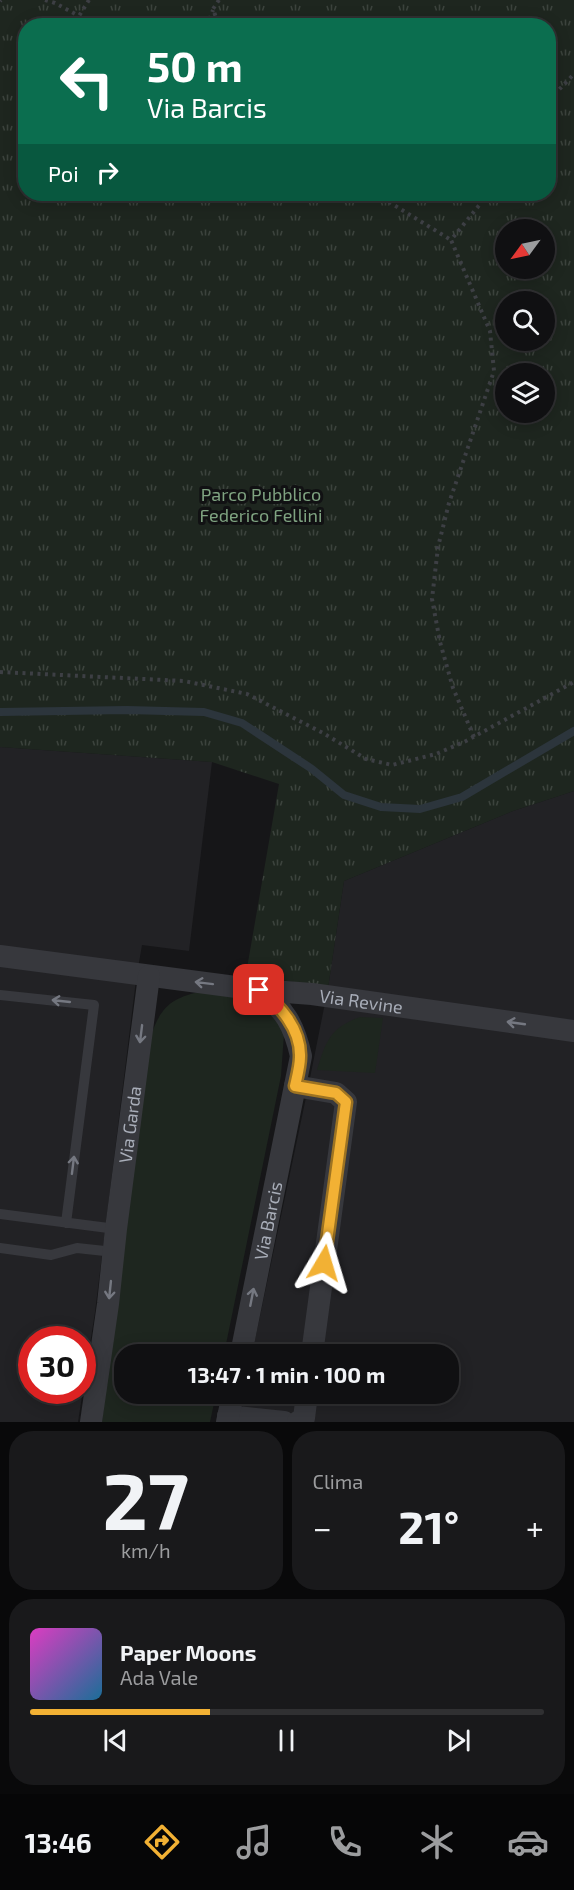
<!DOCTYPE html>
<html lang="it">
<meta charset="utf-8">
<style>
:root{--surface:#101012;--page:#19191b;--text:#f1f3f6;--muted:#9c9d9f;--line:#303032;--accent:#f2b134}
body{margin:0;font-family:"Exo 2",sans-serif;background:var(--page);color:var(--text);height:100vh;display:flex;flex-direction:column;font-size:22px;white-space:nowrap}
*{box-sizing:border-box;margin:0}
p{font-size:20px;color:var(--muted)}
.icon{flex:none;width:33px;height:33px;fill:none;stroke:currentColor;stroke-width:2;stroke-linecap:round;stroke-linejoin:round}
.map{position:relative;height:1422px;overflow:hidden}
.details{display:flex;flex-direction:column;gap:9px;padding:9px;background:#09090a;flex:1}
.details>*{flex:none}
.top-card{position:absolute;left:18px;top:18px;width:538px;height:183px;border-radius:24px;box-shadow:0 3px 15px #0003,0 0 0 2px var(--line);background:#0b6e4f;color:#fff;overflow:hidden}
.needle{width:39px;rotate:237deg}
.controls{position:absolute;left:495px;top:219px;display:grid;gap:12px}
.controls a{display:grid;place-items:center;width:60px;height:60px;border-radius:50%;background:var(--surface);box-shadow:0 3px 15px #0003,0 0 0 2px var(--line);font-size:30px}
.speed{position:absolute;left:18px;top:1326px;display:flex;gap:12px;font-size:30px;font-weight:700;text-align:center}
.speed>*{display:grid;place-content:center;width:78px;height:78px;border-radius:50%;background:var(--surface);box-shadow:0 3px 15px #0003,0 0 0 2px var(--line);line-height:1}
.speed .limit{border:9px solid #d22;background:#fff;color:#111}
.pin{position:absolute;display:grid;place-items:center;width:51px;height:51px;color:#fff;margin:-26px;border-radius:12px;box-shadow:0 3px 9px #0006}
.me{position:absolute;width:66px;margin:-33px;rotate:7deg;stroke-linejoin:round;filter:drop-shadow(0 0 4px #0008)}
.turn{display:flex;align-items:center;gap:21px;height:126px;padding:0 30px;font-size:27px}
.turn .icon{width:78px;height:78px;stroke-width:2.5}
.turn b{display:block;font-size:42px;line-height:51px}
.then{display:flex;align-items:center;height:57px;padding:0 30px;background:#0003;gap:12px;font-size:22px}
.big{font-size:45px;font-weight:700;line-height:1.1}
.details .tile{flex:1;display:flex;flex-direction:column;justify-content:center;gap:9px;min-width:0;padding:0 21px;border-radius:24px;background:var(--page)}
.details .dial{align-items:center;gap:0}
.dial b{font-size:78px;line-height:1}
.song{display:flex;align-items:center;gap:18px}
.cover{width:72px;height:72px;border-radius:9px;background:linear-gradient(135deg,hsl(310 70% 55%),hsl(200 70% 35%))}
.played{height:6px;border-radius:3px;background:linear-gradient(90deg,var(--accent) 35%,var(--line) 35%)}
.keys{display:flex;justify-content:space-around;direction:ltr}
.heat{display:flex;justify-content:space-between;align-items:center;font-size:33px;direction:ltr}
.details .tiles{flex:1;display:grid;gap:9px;grid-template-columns:1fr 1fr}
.tile:last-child{grid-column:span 2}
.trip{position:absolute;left:114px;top:1344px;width:345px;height:60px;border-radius:24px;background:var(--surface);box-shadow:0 3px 15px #0003,0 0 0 2px var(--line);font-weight:700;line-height:60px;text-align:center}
.tabs{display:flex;height:96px;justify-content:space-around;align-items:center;background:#060607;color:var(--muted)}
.tabs .icon{width:42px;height:42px}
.tabs .on{color:var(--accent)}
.tabs b{font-size:27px;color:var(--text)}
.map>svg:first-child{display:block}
</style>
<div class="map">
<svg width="574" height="1422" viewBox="0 0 574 1422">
<defs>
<pattern id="park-tufts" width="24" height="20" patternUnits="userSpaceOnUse" patternTransform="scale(1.5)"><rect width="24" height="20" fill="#1e261f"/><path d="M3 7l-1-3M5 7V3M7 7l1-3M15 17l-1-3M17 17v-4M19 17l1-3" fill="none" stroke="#3c433d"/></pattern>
</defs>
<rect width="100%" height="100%" fill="#161618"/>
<path fill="#222225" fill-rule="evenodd" d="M 0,747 L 212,762 L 189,951 L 142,945 L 136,980 L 95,1312 L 78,1422 L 0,1422 ZM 32,1340 L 82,1340 L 82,1390 L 32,1390 Z
M 574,791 L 574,1422 L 240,1422 L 245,1394 L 448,1394 L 448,1354 L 252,1354 L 308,1088 L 328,988 L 344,881 L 513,811 Z"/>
<path fill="#1e261f" d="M 203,991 L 252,998 L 271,1010 L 284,1034 L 281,1076 L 224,1354 L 124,1354 L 124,1394 L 216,1394 L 210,1422 L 102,1422 L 150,1038 C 161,1006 171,998 203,991 Z
M 360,1017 L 383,1018 L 375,1073 L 317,1070 C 326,1041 330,1028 360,1017 Z"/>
<path fill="url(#park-tufts)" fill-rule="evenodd" d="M 0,0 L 574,0 L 574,791 L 513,811 L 344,881 L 328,988 L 246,974 L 279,784 L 212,762 L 0,747 ZM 26,26 L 549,26 L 549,194 L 26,194 ZM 506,230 L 544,230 L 544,268 L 506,268 ZM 506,302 L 544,302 L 544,340 L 506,340 ZM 506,374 L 544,374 L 544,412 L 506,412 Z"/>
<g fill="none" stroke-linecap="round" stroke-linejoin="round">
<path stroke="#2c353c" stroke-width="8" d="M 0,712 L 127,710 L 204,712 L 242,723 L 312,769 L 344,795 L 381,807 L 420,809 L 462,797 L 574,731"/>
<path stroke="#3d3f44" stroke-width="4" stroke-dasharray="3 4.5" stroke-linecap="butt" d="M 45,0 L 55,3 L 79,16
M 89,0 L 79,16 L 94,26
M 219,0 L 213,9 L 219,26
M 0,1 L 1,0
M 207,26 L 213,10
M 549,100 L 574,74
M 376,194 L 451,240
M 0,672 L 184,681 L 247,694 L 323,733 L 366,759 L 392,765 L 436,754 L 466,741 L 574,682
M 474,737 L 453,688 L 440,642 L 432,599 L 438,547 L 449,503 L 494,371 L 490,331 L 451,240 L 481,203 L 486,194"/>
<path stroke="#37383d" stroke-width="10" d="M 0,995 L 94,1005 L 66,1223
M 0,1214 L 116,1229
M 0,1248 L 51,1255 L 77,1248 L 114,1252"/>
<g stroke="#37383d" stroke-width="22">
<path id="s1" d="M 0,956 L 259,990 L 312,994 L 574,1031"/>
<path d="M 295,1086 L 336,1093 L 346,1102 L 312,1354"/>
<path id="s2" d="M 241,1354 L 301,1056 C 294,1025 285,1009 259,990"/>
<path d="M 228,1416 L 284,1422"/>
<path id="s3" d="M 91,1422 L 108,1304 L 116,1229 L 149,976"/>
<path d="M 227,1422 L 233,1394"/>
<path d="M 298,1422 L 304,1418 L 307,1394"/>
</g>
</g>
<defs><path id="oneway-shaft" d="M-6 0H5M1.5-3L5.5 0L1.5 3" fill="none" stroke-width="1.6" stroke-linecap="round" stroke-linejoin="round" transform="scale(1.5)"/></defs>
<g stroke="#757881">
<use href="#oneway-shaft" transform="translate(204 983) rotate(-173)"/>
<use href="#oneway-shaft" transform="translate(61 1001) rotate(-174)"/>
<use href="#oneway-shaft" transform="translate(516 1023) rotate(-172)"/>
<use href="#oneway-shaft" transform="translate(141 1034) rotate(97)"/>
<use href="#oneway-shaft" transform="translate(73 1165) rotate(-83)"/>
<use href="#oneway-shaft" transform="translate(110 1290) rotate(96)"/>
<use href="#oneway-shaft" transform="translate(252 1297) rotate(-79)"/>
</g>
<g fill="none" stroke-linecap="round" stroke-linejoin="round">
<g stroke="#9d7322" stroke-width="15">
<path id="route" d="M 259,990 C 280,1005 301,1029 300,1057 C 300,1066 297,1077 295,1086 L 336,1093 L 346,1102 L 324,1263"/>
</g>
<use href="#route" stroke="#f2b134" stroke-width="10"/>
</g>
<g text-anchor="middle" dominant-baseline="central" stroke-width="6" stroke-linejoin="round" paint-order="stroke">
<g font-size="18" fill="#7fa381" stroke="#111113">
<text x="261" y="494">Parco Pubblico<tspan x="261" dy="21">Federico Fellini</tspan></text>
</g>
<g font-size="18" fill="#a8adb8" stroke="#111113">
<text stroke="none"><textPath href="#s1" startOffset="364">Via Revine</textPath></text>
<text stroke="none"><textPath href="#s3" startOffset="300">Via Garda</textPath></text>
<text stroke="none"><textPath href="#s2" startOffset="136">Via Barcis</textPath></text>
</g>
</g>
</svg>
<div class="controls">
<a><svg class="needle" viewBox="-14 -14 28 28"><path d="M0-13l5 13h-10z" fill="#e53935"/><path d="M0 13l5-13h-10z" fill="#9c9d9f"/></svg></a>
<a><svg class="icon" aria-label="search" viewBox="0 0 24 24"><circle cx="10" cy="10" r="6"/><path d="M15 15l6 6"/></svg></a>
<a><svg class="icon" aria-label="layers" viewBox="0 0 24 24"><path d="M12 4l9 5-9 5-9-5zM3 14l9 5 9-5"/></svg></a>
</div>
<div class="speed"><div class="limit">30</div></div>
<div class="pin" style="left:259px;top:990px;background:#d93025"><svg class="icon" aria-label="arrive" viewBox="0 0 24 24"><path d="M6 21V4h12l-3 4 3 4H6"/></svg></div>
<svg class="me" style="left:324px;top:1263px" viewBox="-20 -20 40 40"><path d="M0-17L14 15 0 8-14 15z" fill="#f2b134" stroke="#fff" stroke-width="4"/></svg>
<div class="trip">13:47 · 1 min · 100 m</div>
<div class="top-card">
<div class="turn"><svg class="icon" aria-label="left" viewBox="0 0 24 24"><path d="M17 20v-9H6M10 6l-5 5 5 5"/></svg><div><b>50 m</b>Via Barcis</div></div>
<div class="then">Poi<svg class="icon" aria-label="right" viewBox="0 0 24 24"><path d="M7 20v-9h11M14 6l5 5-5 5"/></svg></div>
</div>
</div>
<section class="details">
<div class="tiles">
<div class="tile dial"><b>27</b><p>km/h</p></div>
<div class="tile"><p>Clima</p>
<div class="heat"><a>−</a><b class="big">21°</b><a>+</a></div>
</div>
<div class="tile">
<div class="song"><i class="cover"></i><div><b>Paper Moons</b><p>Ada Vale</p></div></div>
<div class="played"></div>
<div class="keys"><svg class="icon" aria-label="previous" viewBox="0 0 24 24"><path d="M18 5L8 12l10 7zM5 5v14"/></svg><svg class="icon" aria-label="pause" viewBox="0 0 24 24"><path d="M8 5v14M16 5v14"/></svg><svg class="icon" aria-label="next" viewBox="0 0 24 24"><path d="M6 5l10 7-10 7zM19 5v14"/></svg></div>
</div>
</div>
</section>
<nav class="tabs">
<b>13:46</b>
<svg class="icon on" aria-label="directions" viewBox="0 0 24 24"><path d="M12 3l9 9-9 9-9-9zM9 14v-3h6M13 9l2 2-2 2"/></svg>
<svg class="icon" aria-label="music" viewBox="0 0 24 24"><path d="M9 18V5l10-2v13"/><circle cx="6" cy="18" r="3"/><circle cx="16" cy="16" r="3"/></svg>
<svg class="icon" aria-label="phone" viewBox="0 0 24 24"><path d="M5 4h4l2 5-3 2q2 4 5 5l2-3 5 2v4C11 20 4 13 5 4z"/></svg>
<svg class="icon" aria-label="climate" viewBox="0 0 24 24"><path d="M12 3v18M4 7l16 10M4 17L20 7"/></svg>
<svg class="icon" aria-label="car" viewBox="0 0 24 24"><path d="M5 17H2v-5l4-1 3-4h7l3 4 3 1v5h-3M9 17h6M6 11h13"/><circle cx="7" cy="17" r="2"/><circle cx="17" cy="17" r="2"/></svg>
</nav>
